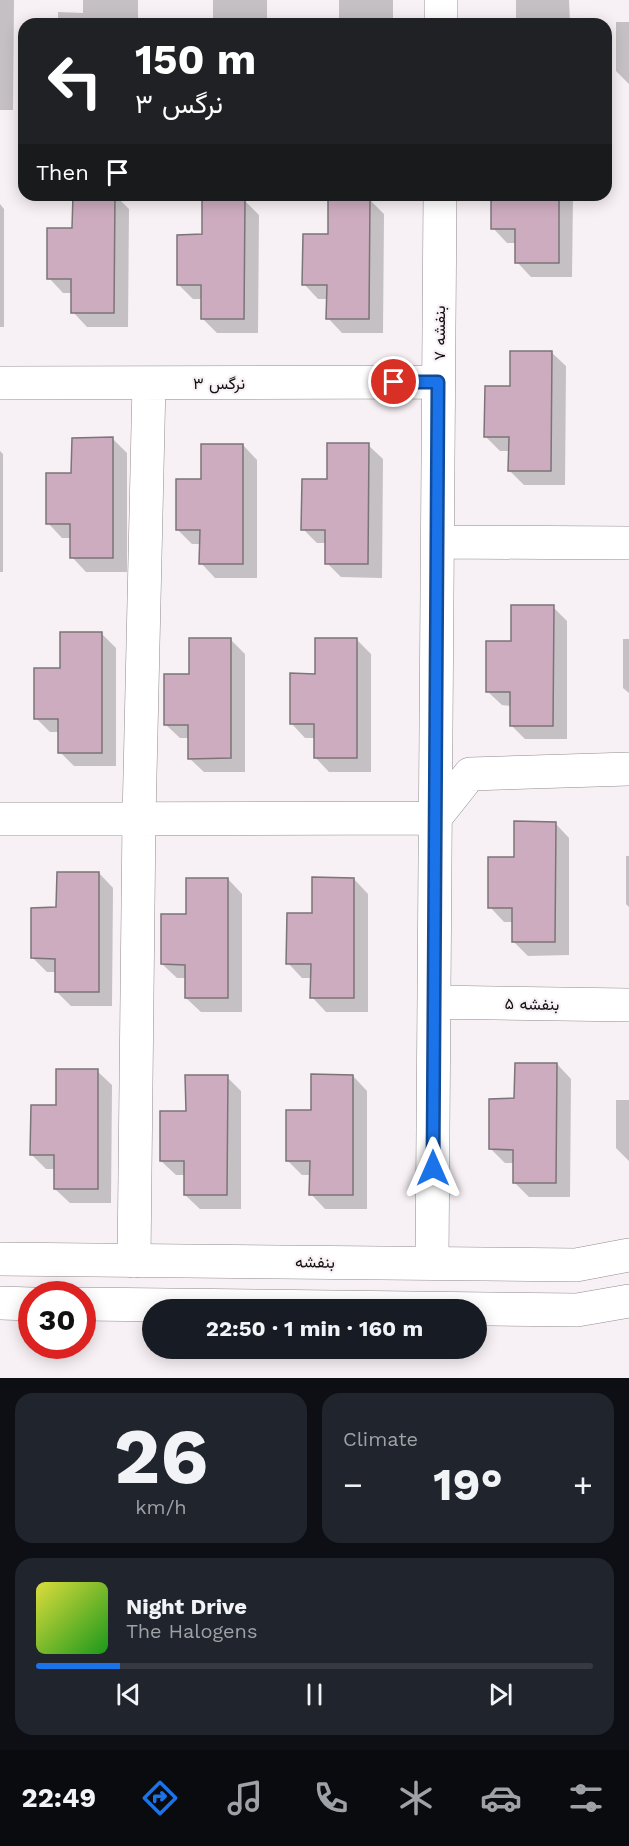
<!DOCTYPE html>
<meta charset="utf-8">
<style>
:root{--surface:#171b24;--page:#20242c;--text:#f1f3f6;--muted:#9ea1a6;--line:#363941;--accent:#1a73e8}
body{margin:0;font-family:"Work Sans",Vazirmatn,sans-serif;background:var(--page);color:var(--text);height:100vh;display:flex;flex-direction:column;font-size:22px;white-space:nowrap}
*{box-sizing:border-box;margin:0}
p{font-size:20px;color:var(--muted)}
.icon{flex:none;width:33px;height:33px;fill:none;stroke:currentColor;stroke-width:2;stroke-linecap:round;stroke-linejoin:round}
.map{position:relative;height:1378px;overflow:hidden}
.sheet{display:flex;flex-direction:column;gap:15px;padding:15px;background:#0d0f14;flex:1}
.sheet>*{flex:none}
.banner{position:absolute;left:18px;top:18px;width:594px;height:183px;border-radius:18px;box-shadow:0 3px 15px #0003;background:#202124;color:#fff;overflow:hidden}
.speed{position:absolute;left:18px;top:1281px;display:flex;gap:12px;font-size:30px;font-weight:700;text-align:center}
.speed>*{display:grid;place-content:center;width:78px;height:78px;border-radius:50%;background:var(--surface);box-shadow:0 3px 15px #0003;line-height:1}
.speed .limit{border:9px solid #d22;background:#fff;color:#111}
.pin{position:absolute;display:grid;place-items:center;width:51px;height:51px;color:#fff;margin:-26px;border:3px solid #fff;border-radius:50%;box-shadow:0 2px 6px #0007}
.me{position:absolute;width:66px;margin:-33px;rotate:0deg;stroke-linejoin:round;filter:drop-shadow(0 0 4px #0008)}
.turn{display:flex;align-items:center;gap:21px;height:126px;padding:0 18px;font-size:27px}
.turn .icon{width:78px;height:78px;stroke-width:2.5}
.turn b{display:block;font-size:42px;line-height:51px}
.then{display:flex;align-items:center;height:57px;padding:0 18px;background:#0003;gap:12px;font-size:22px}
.big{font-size:45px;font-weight:700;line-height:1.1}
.sheet .tile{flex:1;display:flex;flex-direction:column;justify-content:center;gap:9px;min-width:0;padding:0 21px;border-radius:18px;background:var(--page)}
.sheet .dial{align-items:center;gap:0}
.dial b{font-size:78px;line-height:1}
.song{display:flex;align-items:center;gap:18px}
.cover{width:72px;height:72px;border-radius:9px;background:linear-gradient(135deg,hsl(60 70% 55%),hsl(120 70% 35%))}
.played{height:6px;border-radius:3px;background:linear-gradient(90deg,var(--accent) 15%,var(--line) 15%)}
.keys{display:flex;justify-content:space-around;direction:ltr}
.heat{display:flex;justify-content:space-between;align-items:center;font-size:33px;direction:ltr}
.sheet .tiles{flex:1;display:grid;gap:15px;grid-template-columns:1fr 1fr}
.tile:last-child{grid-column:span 2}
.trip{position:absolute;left:142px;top:1299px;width:345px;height:60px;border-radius:30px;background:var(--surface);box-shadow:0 3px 15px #0003;font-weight:700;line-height:60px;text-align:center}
.menu{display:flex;height:96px;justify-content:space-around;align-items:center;background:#090b0e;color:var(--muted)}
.menu .icon{width:42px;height:42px}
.menu .active{color:var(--accent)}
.menu b{font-size:27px;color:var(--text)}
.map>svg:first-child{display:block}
</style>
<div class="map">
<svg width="629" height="1378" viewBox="0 0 629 1378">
<rect width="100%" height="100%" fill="#f7f0f4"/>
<path fill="#0003" d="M 0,0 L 14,0 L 13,110 L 0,110 Z
M 83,0 L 138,0 L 138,24 L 58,24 L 58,12 L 83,13 Z
M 213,0 L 267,0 L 267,24 L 188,24 L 188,18 L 213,19 Z
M 339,0 L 393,0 L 393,24 L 314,24 L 314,18 L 339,18 Z
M 516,0 L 569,0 L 570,24 L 490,24 L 490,23 L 516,23 Z
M 616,22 L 629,22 L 629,84 L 616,71 Z
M 74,195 L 115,195 L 129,209 L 128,327 L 87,327 L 73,312 L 73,293 L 63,293 L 49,278 L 74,230 Z
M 493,195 L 573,195 L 572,277 L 531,277 L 517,262 L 517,243 L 507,243 L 493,228 Z
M 244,200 L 259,215 L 258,333 L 217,333 L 202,318 L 202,299 L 193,299 L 178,284 L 204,236 Z
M 370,200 L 384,214 L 383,333 L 342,333 L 328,318 L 328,299 L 318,299 L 304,284 L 329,235 Z
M 0,204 L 4,209 L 4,327 L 0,327 Z
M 551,352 L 566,366 L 565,485 L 524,485 L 510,471 L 510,451 L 500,451 L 486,437 L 511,388 Z
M 113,439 L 127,453 L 127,572 L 86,572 L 72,557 L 72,538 L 62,538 L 48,523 L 73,475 Z
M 243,445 L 257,460 L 257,578 L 215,578 L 201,563 L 201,544 L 192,544 L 177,529 L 203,481 Z
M 368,445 L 383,459 L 382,578 L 341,577 L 327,563 L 327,543 L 317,543 L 303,529 L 328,480 Z
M 0,451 L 3,454 L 3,572 L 0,572 Z
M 553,607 L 567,621 L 567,739 L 525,739 L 511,725 L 511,706 L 502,705 L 487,691 L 512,642 Z
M 102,634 L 116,648 L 116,766 L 74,766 L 60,752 L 60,732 L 50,732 L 36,718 L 61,669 Z
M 623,639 L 629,639 L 629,693 L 623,688 Z
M 231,640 L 245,654 L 245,772 L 204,772 L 189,758 L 189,738 L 180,738 L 165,724 L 191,676 Z
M 357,640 L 371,654 L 371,772 L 329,772 L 315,757 L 315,738 L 305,738 L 291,723 L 316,675 Z
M 555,823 L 569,838 L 569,955 L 528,956 L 513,941 L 514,922 L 504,922 L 490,907 L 515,859 Z
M 626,856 L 629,856 L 629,907 L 626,904 Z
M 99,873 L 113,888 L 112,1006 L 71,1006 L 57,992 L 57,972 L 47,972 L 33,958 L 58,909 Z
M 228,879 L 242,894 L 242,1012 L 201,1012 L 186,998 L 186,978 L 177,978 L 162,964 L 188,915 Z
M 354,879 L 368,894 L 368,1012 L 326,1012 L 312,997 L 312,978 L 302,978 L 288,963 L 313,915 Z
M 557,1064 L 571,1079 L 570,1197 L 529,1197 L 515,1183 L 515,1163 L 505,1163 L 491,1149 L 516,1100 Z
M 97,1071 L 112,1085 L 111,1203 L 70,1203 L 55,1189 L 56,1169 L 46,1169 L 32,1155 L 57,1106 Z
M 353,1076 L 367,1091 L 367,1209 L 325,1209 L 311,1194 L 311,1175 L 302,1175 L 287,1160 L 313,1112 Z
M 227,1077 L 241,1091 L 241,1209 L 200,1209 L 185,1195 L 185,1175 L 176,1175 L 161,1161 L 187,1112 Z
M 616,1100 L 629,1100 L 629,1161 L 616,1148 Z"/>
<path fill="#cdacbf" stroke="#7b7478" stroke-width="1.5" d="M 73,195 L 115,195 L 114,313 L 71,313 L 71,279 L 47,279 L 47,228 L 72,228 Z
M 491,195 L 559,195 L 559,263 L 515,263 L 515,229 L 491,229 Z
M 370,198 L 369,319 L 326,319 L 327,285 L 302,285 L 303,234 L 328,234 L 328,199 Z
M 202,199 L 245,199 L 244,319 L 201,319 L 201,285 L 177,285 L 177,235 L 202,234 Z
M 510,351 L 552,351 L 551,471 L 508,471 L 509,437 L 484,437 L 485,386 L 510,386 Z
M 113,437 L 113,558 L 70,558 L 70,524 L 46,524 L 46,473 L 71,473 L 72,438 Z
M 327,443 L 369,443 L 368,564 L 325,564 L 325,530 L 301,530 L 302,479 L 327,479 Z
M 201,444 L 243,444 L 243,564 L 199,564 L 200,530 L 176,530 L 176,479 L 201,479 Z
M 511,605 L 554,605 L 553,726 L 510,726 L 510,692 L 486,692 L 486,641 L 511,641 Z
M 60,632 L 102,632 L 102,753 L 58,753 L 58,719 L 34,719 L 34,668 L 60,668 Z
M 189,638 L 231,638 L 231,758 L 188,759 L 188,725 L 164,725 L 164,674 L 189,674 Z
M 315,638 L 357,638 L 357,758 L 314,758 L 314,724 L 290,724 L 290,673 L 315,674 Z
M 514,821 L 556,822 L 555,942 L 512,942 L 512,908 L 488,908 L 488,857 L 514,857 Z
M 57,872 L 99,872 L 99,992 L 55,992 L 55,959 L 31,958 L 31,908 L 56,907 Z
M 312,877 L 354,878 L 354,998 L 310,998 L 311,964 L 286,964 L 287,913 L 312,913 Z
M 186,878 L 228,878 L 228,998 L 185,998 L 185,965 L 161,964 L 161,914 L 186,914 Z
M 515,1063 L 557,1063 L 556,1183 L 513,1183 L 513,1150 L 489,1149 L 489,1099 L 514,1098 Z
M 56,1069 L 98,1069 L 98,1189 L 54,1189 L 54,1155 L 30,1155 L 31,1105 L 56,1105 Z
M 311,1074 L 353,1075 L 353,1195 L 309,1195 L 310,1161 L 286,1161 L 286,1110 L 311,1110 Z
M 185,1075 L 228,1075 L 227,1195 L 184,1195 L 184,1161 L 160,1161 L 160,1111 L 186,1111 Z"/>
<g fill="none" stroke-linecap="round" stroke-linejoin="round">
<g stroke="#928c8f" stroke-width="34">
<path id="minor" d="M 441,24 L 441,0
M 0,383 L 438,382
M 438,542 L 629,543
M 0,819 L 435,818 L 470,774 L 629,769
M 434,1002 L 629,1005
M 134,1261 L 139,819 L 149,383
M 432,1263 L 440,195"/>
</g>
<g stroke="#928c8f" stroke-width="34">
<path id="tertiary" d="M 0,1259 L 576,1265 L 629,1255
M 0,1303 L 32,1304
M 82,1304 L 577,1310 L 629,1301"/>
</g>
<use href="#minor" stroke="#fff" stroke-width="33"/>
<use href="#tertiary" stroke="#fff" stroke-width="33"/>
</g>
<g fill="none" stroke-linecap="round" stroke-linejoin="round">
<g stroke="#114b97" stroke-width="15">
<path id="route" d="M 394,382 L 438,382 L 433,1168"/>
</g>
<use href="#route" stroke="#1a73e8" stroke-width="10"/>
</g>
<g text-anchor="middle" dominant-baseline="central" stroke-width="4.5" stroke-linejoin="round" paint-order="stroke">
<g font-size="16" fill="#110e10" stroke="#f7f0f4">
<text transform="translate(439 333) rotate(-90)">بنفشه ۷</text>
<text x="219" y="383">نرگس ۳</text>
<text transform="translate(532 1004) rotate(1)">بنفشه ۵</text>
<text transform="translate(315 1262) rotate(1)">بنفشه</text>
</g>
</g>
</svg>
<div class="speed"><div class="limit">30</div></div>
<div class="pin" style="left:394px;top:382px;background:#d93025"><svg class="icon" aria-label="arrive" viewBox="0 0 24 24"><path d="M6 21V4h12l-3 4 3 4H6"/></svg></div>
<svg class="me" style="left:433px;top:1168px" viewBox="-20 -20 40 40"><path d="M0-17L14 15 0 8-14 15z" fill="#1a73e8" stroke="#fff" stroke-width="4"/></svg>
<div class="trip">22:50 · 1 min · 160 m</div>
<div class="banner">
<div class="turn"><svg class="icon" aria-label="left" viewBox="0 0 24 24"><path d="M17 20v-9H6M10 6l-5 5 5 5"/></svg><div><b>150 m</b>نرگس ۳</div></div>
<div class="then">Then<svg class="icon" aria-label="arrive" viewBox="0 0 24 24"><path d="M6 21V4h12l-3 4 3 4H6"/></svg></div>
</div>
</div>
<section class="sheet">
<div class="tiles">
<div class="tile dial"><b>26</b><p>km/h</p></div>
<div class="tile"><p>Climate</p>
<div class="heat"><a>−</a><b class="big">19°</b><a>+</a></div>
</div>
<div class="tile">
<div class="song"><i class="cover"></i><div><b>Night Drive</b><p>The Halogens</p></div></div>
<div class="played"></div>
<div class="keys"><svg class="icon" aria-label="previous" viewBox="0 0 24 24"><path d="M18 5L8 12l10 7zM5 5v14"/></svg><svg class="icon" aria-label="pause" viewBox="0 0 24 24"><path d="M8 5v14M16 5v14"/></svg><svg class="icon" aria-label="next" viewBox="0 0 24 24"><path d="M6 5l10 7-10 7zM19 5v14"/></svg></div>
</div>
</div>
</section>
<nav class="menu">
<b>22:49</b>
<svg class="icon active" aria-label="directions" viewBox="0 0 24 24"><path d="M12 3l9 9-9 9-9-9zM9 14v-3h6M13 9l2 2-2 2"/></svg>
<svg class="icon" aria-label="music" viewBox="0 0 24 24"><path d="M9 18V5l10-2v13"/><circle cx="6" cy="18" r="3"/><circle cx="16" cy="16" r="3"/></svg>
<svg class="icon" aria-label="phone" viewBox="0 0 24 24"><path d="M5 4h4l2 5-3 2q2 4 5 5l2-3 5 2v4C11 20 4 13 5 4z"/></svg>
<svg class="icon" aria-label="climate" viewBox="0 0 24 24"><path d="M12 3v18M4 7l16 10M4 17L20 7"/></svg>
<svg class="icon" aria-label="car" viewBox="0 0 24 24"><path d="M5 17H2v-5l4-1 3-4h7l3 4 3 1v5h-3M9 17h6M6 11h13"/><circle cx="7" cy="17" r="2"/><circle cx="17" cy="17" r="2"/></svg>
<svg class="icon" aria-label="filters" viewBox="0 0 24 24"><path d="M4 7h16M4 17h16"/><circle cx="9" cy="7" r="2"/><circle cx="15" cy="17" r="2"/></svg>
</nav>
